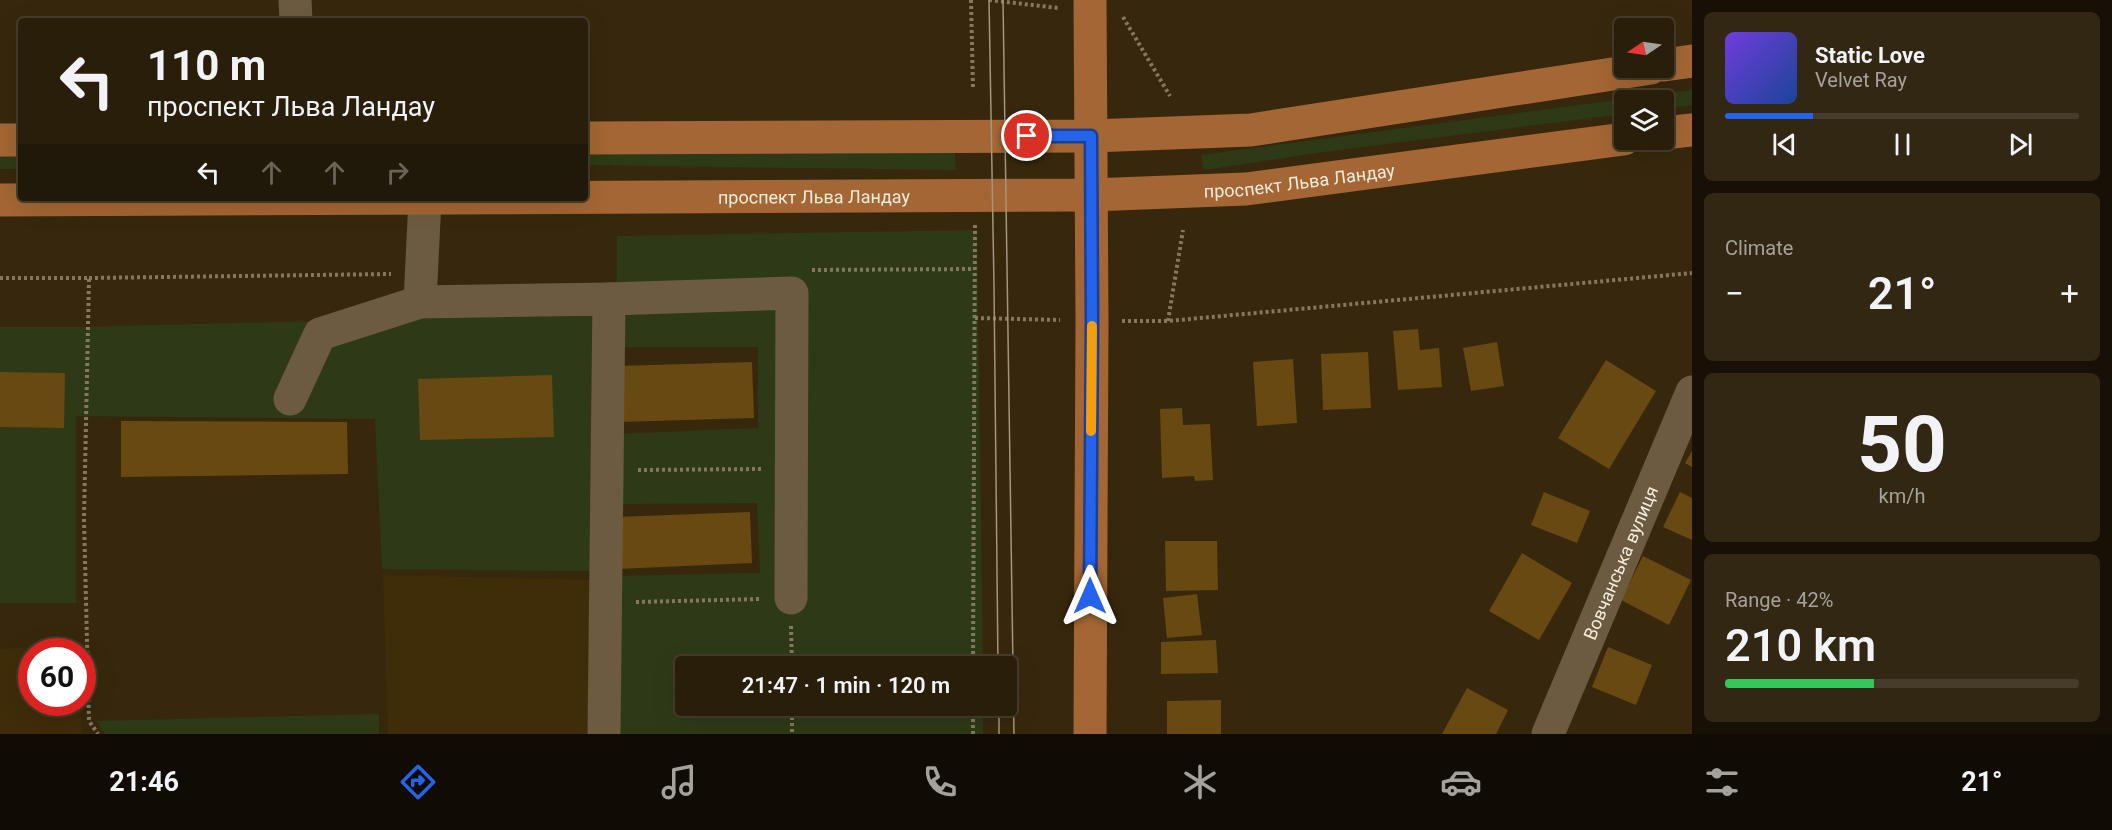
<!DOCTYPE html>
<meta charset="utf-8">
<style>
:root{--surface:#291e0a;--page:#312713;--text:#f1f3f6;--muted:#a5a29c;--line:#453c2b;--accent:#2563eb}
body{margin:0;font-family:Roboto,sans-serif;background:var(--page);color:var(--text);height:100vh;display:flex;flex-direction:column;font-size:22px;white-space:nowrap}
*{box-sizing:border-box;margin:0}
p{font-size:20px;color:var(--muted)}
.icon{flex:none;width:33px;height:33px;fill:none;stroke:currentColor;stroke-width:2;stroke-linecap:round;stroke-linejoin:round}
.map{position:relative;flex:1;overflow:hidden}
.sheet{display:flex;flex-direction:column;gap:12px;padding:12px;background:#171006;width:420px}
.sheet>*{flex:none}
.hud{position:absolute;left:18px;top:18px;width:570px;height:183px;border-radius:6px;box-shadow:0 6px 24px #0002,0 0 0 2px var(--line);background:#291e0a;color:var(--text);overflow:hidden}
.needle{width:39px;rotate:257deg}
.tools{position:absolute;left:1614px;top:18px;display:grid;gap:12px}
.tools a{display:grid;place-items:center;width:60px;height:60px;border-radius:6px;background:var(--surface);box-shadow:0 6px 24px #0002,0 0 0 2px var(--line);font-size:30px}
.speed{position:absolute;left:18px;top:638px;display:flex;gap:12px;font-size:30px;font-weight:700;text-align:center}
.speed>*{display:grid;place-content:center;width:78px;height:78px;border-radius:50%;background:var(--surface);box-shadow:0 6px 24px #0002,0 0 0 2px var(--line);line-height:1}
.speed .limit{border:9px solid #d22;background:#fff;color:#111}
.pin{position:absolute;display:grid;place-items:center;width:51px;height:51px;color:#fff;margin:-26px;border:3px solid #fff;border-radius:50%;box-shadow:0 2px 6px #0007}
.me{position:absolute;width:66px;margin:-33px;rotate:0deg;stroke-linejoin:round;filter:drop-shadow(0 0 4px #0008)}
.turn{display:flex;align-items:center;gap:21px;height:126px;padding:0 30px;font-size:27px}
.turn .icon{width:78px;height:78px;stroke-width:2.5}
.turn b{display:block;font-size:42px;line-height:51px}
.lanes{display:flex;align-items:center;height:57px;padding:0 30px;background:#0003;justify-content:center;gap:30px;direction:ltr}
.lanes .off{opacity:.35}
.big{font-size:45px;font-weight:600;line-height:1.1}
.sheet .widget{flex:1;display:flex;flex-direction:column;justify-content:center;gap:9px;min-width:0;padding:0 21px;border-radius:9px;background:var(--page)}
.sheet .dial{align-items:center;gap:0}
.dial b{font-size:78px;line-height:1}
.song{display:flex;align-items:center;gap:18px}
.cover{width:72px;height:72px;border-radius:9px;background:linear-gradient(135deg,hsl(260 70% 55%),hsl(220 70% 35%))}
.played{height:6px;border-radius:3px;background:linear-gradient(90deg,var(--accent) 25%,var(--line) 25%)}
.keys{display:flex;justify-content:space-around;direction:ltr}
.heat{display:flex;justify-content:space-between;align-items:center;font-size:33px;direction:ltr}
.charge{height:9px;border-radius:4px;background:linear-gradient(90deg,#34c759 42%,var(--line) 0)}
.trip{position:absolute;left:675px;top:656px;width:342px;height:60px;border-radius:6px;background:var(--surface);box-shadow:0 6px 24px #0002,0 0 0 2px var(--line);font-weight:600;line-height:60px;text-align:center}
.tabs{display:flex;height:96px;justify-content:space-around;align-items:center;background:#100c04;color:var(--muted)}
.tabs .icon{width:42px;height:42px}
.tabs .on{color:var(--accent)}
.tabs b{font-size:27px;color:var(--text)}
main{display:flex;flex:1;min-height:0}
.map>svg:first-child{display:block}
</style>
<main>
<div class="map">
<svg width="1692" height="734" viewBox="0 0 1692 734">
<rect width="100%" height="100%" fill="#37280d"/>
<path fill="#3f2c09" d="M 383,575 L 597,580 L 593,734 L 388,734 Z
M 77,645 L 77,651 L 32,651 L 32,702 L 80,702 L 82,734 L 0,734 L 0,649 Z"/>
<path fill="#2e3a17" d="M 1692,90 L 1692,105 L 1664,109 L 1664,100 L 1624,100 L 1624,114 L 1323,152 L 1204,170 L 1201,155 Z
M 585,148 L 955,152 L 956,170 L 585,165 Z
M 0,153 L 21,153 L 21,169 L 0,169 Z
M 977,230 L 983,666 L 686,666 L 686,705 L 983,705 L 983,734 L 611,734 L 613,576 L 760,573 L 757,503 L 616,504 L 615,434 L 758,428 L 758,347 L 616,347 L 617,236 Z
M 602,314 L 596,571 L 382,569 L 375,419 L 76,416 L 76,603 L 0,603 L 0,327 L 79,327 Z
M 379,714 L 379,734 L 105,734 L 96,721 Z"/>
<path fill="#674911" d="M 1418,329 L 1420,350 L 1439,348 L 1442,387 L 1398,390 L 1393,331 Z
M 1497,342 L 1504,386 L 1471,391 L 1463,348 Z
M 1368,352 L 1371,408 L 1323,410 L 1321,354 Z
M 1293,359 L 1297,423 L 1257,426 L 1253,362 Z
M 1606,360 L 1656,391 L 1609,469 L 1558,438 Z
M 752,362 L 754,418 L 619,422 L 618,366 Z
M 0,372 L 65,373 L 64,428 L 0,427 Z
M 552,375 L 554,437 L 420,440 L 418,379 Z
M 1182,408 L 1183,425 L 1210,424 L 1213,480 L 1195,481 L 1194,476 L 1162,478 L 1160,409 Z
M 121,421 L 347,422 L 348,474 L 121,477 Z
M 1692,451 L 1692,467 L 1685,463 Z
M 1544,492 L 1590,511 L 1577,543 L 1531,525 Z
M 1680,492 L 1692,498 L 1692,540 L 1663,527 Z
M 750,512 L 752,563 L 617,569 L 615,517 Z
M 1165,541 L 1217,541 L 1218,590 L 1166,591 Z
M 1522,553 L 1572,583 L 1539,640 L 1489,611 Z
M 1643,556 L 1691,580 L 1669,625 L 1621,600 Z
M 1197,594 L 1202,635 L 1167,638 L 1163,598 Z
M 1216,640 L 1218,673 L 1161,674 L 1161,642 Z
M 1608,647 L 1652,665 L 1636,705 L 1592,687 Z
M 1467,688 L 1508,710 L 1496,734 L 1442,734 Z
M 1221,700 L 1221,734 L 1167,734 L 1167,701 Z"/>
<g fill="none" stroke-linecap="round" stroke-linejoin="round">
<path stroke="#857861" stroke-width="4" stroke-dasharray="3 3" stroke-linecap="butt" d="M 971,0 L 973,88
M 989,0 L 1058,8
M 1123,17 L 1170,96
M 812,270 L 974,269
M 0,278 L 89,278 L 84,519 L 89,721 L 98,734
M 89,278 L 391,274
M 975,318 L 1060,320
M 1122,321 L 1168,321 L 1692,273
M 1168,321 L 1183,230
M 638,470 L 762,469
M 636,602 L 761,599
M 791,626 L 792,666
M 973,666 L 975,224
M 792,705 L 792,734
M 973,734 L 973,705"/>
<g stroke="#6c5b40" stroke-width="33">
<path d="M 295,0 L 296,21"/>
<path d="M 425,199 L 420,302 L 609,299 L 604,734"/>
<path d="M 609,299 L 792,293 L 791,598"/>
<path d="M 290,399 L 320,334 L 420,302"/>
<path id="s1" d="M 1548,734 L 1692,392"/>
</g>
<g stroke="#a46634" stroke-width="33">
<path d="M 1664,65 L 1692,61"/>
<path d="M 1664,133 L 1692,130"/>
<path d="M 585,138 L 1091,136 L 1251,130 L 1651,68"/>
<path d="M 0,140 L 21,140"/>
<path id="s2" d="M 0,200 L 1091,195 L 1246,189 L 1624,139"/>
<path d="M 1090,734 L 1092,321 L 1090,0"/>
</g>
<path stroke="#a29681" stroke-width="1.5" d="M 989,0 L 994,286 L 998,666
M 1003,0 L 1014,734
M 999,705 L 999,734"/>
</g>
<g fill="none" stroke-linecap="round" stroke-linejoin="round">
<g stroke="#184099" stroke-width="15">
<path id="route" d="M 1027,136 L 1091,136 L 1092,321 L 1090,596"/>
</g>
<use href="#route" stroke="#2563eb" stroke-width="10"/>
<path stroke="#f59e0b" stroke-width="10" d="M 1091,431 L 1092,326"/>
</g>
<g text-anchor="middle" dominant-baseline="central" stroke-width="6" stroke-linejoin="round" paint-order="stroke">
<g font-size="18" fill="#f6ecdc" stroke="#2d1e04">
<text stroke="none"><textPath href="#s2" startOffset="1300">проспект Льва Ландау</textPath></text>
<text stroke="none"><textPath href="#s2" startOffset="814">проспект Льва Ландау</textPath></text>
<text stroke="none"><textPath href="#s1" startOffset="186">Вовчанська вулиця</textPath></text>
</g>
</g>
</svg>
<div class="tools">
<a><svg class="needle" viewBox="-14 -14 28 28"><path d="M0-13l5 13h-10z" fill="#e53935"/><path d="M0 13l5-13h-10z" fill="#a5a29c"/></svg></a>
<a><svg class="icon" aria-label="layers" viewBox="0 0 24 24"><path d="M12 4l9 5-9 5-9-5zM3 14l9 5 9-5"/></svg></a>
</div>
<div class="speed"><div class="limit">60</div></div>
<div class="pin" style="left:1027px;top:136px;background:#d93025"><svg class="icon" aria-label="arrive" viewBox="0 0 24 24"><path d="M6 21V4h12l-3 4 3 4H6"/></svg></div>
<svg class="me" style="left:1090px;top:596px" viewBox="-20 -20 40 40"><path d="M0-17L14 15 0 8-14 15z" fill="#2563eb" stroke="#fff" stroke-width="4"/></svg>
<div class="trip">21:47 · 1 min · 120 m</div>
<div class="hud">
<div class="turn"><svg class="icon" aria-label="left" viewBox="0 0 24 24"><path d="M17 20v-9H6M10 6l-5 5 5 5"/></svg><div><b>110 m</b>проспект Льва Ландау</div></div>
<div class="lanes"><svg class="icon" aria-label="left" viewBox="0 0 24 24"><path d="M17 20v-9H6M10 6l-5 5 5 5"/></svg><svg class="icon off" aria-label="ahead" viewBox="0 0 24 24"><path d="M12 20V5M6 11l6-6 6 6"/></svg><svg class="icon off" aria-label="ahead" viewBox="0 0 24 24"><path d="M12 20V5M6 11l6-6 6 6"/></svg><svg class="icon off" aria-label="right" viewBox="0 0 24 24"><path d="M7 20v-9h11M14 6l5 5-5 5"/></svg></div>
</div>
</div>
<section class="sheet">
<div class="widget">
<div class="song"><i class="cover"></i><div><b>Static Love</b><p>Velvet Ray</p></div></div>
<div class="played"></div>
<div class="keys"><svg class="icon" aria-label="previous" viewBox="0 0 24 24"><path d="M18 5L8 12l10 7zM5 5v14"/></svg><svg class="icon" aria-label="pause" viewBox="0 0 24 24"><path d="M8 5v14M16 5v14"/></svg><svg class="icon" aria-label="next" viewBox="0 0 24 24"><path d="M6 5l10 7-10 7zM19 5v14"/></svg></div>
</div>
<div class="widget"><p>Climate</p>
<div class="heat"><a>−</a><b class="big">21°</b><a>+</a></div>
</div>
<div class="widget dial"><b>50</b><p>km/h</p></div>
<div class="widget"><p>Range · 42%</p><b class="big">210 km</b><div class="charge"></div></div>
</section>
</main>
<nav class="tabs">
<b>21:46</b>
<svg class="icon on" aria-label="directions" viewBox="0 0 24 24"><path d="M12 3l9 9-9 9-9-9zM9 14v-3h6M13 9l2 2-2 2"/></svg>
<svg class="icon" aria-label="music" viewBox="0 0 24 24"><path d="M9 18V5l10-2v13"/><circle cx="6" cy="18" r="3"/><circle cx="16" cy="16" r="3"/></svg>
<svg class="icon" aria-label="phone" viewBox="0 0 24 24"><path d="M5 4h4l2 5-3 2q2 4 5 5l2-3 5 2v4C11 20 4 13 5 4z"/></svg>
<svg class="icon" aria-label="climate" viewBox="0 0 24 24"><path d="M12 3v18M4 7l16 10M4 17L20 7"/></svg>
<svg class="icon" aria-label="car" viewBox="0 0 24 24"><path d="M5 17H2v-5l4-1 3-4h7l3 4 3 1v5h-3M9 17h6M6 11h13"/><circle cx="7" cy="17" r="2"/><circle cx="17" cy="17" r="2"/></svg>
<svg class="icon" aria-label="filters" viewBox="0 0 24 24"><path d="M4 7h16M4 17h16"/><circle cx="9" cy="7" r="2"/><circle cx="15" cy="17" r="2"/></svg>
<b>21°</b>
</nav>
